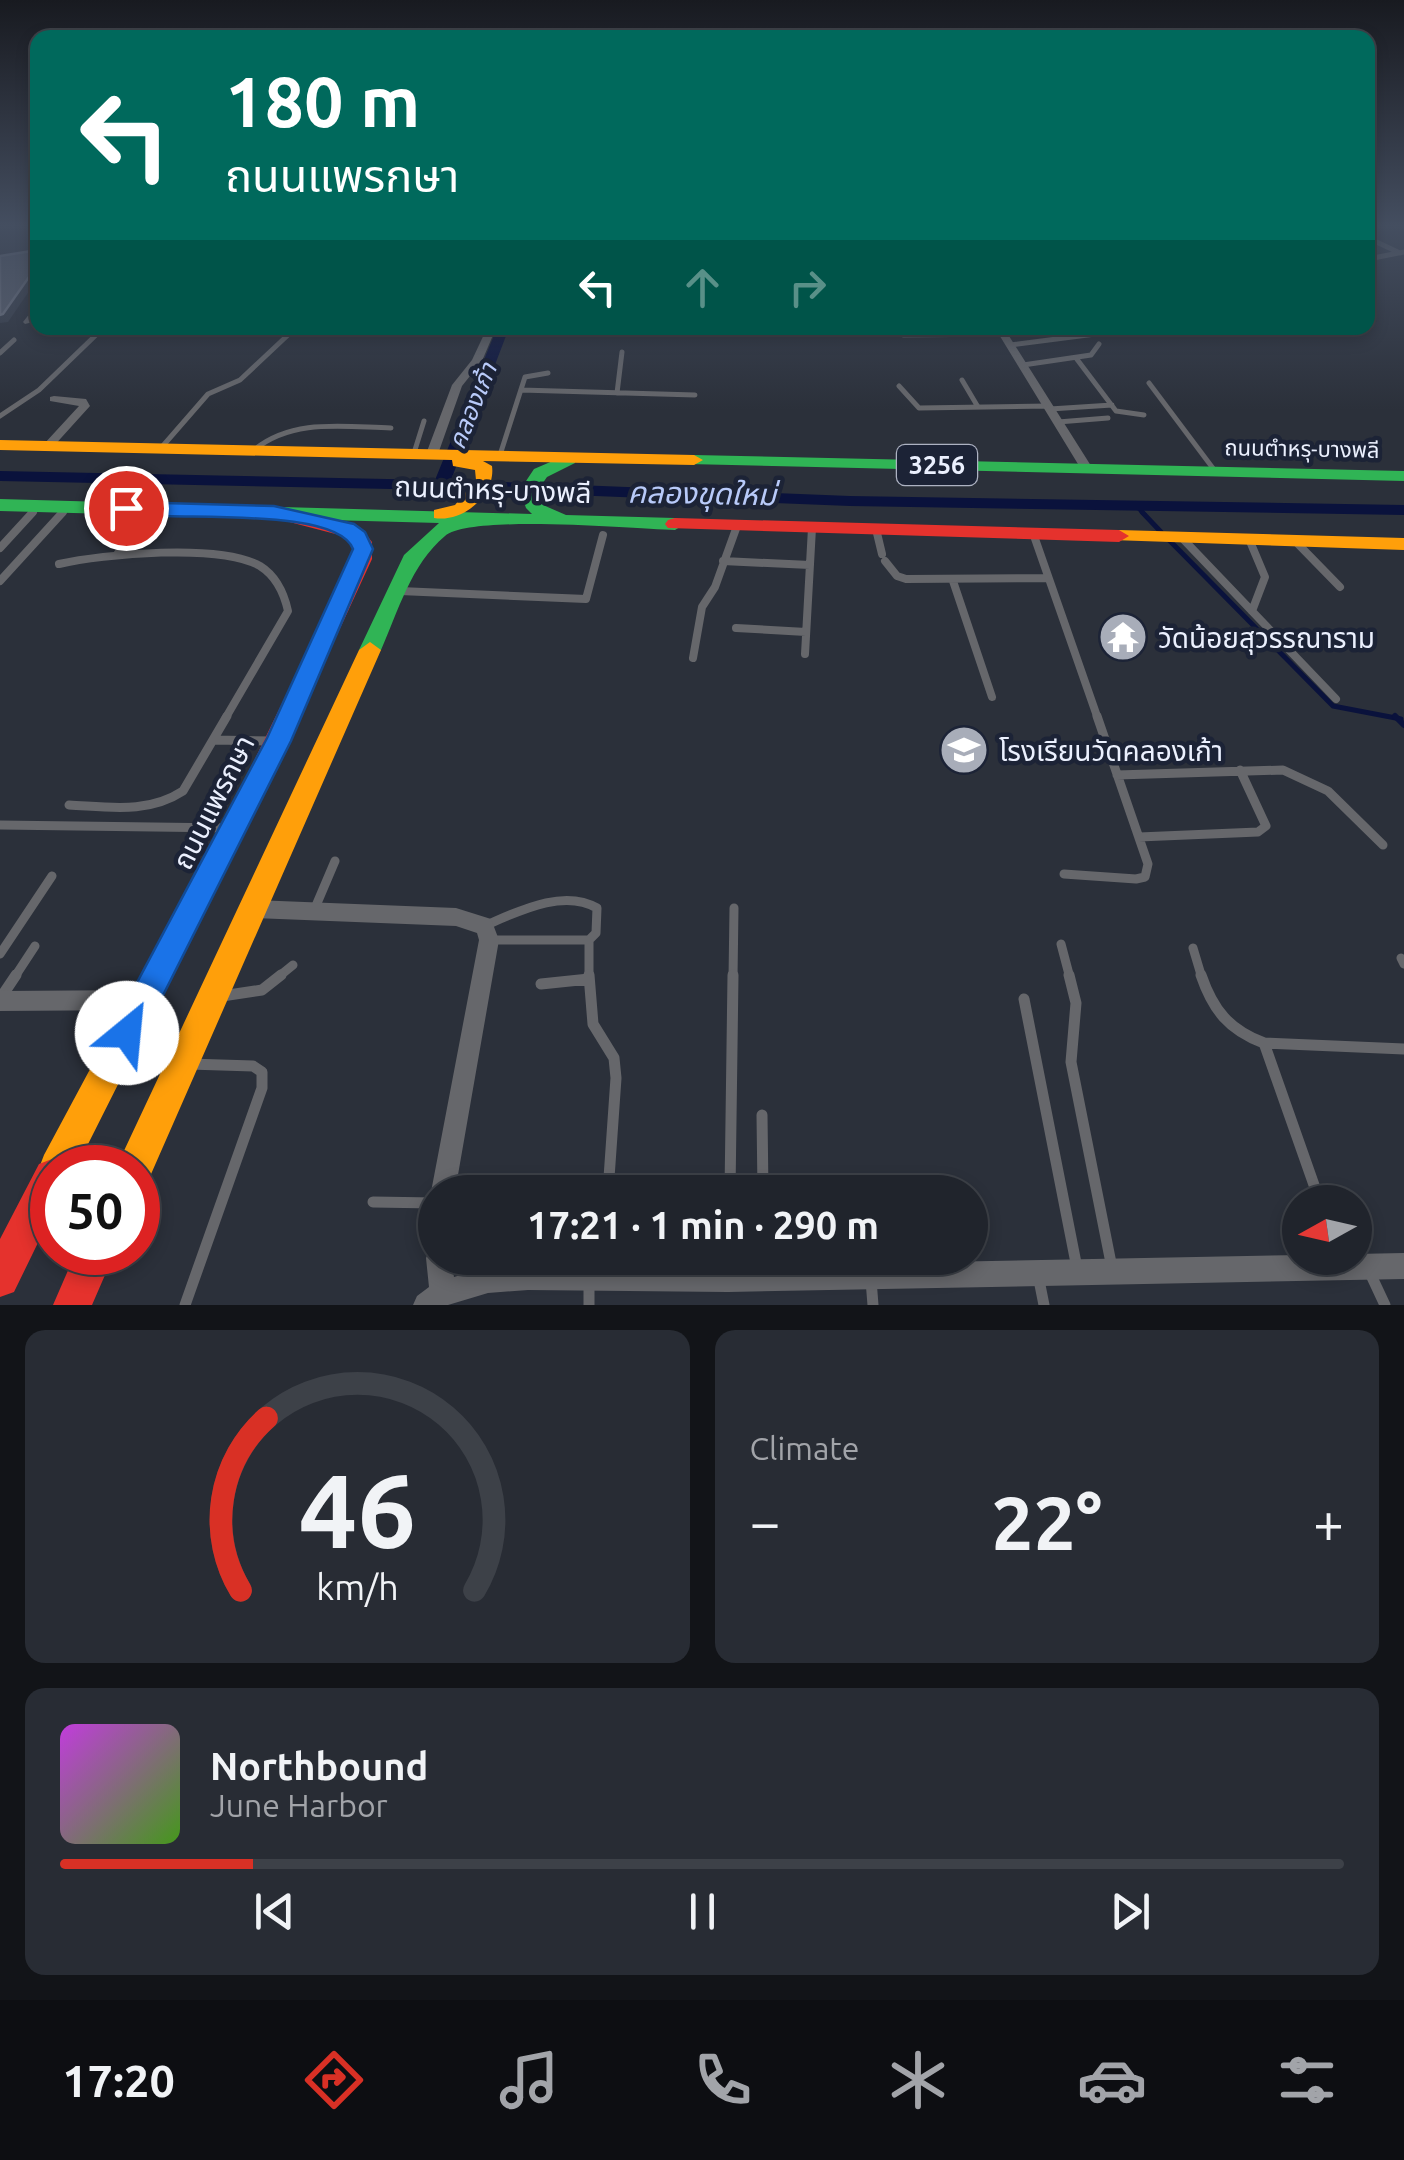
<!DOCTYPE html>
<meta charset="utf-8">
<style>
:root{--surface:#20242c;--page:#282c34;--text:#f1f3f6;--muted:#a2a4a9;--line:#3d4148;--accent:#d93025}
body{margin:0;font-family:Ubuntu,"Noto Sans Thai",sans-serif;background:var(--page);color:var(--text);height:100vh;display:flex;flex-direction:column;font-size:38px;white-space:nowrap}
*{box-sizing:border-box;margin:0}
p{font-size:32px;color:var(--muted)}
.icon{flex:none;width:55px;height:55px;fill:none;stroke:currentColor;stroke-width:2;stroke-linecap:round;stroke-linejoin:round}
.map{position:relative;height:1305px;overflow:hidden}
.sheet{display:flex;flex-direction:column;gap:25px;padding:25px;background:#121418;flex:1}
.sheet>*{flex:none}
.hud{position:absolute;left:30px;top:30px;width:1345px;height:305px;border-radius:20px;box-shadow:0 5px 15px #0003,0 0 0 2px var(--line);background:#00695c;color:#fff;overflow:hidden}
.needle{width:65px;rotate:262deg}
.tools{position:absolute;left:1282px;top:1185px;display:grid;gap:20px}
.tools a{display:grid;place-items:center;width:90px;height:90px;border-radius:50%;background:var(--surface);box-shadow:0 5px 15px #0003,0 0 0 2px var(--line);font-size:50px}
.speed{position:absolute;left:30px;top:1145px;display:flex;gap:20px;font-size:50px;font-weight:700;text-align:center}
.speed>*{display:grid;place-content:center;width:130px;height:130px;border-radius:50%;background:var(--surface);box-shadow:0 5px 15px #0003,0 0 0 2px var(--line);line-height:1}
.speed .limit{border:15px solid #d22;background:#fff;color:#111}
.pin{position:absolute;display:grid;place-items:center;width:85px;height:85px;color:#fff;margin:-42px;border:5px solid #fff;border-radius:50%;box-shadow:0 2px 10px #0007}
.me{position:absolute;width:110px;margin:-55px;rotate:28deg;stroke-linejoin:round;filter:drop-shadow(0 0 8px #0008)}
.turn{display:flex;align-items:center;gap:35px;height:210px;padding:0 30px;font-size:45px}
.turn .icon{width:130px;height:130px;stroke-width:2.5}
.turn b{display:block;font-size:70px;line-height:85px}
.lanes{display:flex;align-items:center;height:95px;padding:0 30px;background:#0003;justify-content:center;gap:50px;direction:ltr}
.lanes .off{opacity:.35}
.big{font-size:75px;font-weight:600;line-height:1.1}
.sheet .widget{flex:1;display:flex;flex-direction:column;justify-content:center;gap:15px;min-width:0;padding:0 35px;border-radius:20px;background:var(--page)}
.sheet .dial{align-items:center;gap:0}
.dial svg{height:260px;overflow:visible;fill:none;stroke:var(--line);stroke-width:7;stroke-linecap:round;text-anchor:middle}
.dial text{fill:var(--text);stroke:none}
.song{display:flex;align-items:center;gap:30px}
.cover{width:120px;height:120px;border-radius:15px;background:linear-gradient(135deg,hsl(290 70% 55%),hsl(100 70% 35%))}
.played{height:10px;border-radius:5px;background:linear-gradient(90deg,var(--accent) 15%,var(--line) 15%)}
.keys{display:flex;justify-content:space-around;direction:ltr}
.heat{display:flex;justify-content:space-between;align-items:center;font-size:55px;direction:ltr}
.sheet .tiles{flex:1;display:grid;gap:25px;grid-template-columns:1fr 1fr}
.widget:last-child{grid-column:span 2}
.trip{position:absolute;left:418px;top:1175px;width:570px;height:100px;border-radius:50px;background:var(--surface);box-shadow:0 5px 15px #0003,0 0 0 2px var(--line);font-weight:600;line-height:100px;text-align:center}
.dock{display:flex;height:160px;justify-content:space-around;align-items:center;background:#0d0e12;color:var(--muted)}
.dock .icon{width:70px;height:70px}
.dock .current{color:var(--accent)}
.dock b{font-size:45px;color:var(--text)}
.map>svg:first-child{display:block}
</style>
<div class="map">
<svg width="1404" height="1305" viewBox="0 0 1404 1305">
<rect width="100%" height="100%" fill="#2b303a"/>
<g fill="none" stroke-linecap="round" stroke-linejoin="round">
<path stroke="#0a123c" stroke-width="4" d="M 1135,505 L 1145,515"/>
<path stroke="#0a123c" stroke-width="5" d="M 1142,512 L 1161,532
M 1169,540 L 1333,706 L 1401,719"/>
<path stroke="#0a123c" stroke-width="6" d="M 1395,716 L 1404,725"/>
<path fill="#0a123c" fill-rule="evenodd" d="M 497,328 L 509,328 L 451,480 L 850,496 L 1404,505 L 1404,515 L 850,506 L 441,490 L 0,481 L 0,471 L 435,480 Z"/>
<path stroke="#66676b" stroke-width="5" d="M 1368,238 L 1400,253
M 1368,259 L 1404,252
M 903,335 L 1002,334
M 1010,345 L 1111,332
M 0,353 L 14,340
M 1076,358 L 1116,411 L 1144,415
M 1023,365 L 1091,355 L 1099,344
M 962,380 L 978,407
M 1149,383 L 1215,471
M 899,386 L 919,408 L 1048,406
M 521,390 L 695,395
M 617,393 L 622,352
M 1050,409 L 1112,405
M 0,416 L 39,390 L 98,333 L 148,328
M 1058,422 L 1108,418
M 161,448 L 208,394 L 240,380 L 289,334 L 304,328
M 254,450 C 293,418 344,427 391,428
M 414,453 L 424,421
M 500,455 L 525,377 L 548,373
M 31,515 L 38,507
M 61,515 L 68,507
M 149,515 L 153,510"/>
<path stroke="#66676b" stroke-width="8" d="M 876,529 L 882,554
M 1033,533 L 1098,719
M 1249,539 L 1265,577 L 1252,611
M 1184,540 L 1336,699
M 1298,544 L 1340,587
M 0,548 L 33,512
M 118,553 L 151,512
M 723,561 L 810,565
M 885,561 L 897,576 L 906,579 L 1047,578
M 59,564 C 103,554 220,543 260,566 C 276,576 284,593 288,611 L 225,719
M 0,581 L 63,512
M 953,581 L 992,697
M 400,591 L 586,599 L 603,535
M 736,628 L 806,632
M 805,654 L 812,528
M 693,658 L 702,607 L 715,587 L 737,526"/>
<path stroke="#66676b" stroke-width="9" d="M 214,740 L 274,741
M 1117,775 L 1283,770 L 1328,791 L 1383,845
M 69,805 C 109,807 148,814 183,791 L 227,716
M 0,825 L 230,828
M 1139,837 L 1258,832 L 1266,826 L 1240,770
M 1064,874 L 1136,879 L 1145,877 L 1148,864 L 1097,716
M 315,908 L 335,861
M 484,926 C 517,912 563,888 597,908 L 596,933 L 589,940 L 493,940
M 589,940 L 589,978
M 1061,944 L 1070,978
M 1193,948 L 1202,978
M 0,954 L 52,876
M 1401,958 L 1404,964
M 14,978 L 35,946
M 277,978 L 293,965
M 733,978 L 734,908"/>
<path stroke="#66676b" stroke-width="11" d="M 589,975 L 593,1024 L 614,1058 L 616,1078 L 608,1192
M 1069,975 L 1076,1003 L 1071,1062 L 1112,1268
M 1201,975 C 1213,1010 1229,1030 1264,1043
M 541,984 L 589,979
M 222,996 L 262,990 L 281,975
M 0,999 L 16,975
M 1024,999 L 1077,1268
M 762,1115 L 763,1192
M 730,1192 L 733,975
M 373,1202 L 435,1203
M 1320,1202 L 1264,1043 L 1404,1049
M 764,1258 L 764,1274
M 1370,1273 L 1385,1305
M 728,1274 L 729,1258
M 871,1280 L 873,1305
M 1039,1280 L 1044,1305
M 589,1285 L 589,1305
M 185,1305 L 262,1088 L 262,1072 L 253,1066 L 189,1064"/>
<path fill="#66676b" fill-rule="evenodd" d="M 38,303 L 38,314 L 33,322 L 25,324 L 23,322 Z
M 487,328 L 496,328 L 482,361 L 462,386 L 438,454 L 436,456 L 428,456 L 426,454 L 452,385 L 472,360 Z
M 995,328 L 1004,328 L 1093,469 L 1091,472 L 1087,473 L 1081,469 Z
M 54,396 L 86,399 L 90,406 L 52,448 L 48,449 L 42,446 L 44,444 L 79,406 L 50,401 L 50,397 Z
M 252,900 L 456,908 L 491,919 L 499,940 L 455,1192 L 435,1192 L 435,1201 L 431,1192 L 479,940 L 477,933 L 456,926 L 252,918 L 245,916 L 242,909 L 245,902 Z
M 145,990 L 152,993 L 155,1000 L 152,1007 L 145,1010 L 0,1011 L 0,991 Z
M 435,1247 L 435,1258 L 451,1258 L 454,1277 L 488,1267 L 528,1264 L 728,1266 L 1300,1255 L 1300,1258 L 1355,1258 L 1355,1254 L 1404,1253 L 1404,1279 L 728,1292 L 528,1290 L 488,1293 L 448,1305 L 413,1305 L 417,1296 L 429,1287 L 426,1258 L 430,1249 Z"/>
<path fill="#30b455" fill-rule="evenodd" d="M 569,454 L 575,455 L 575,463 L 547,477 L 538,490 L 543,505 L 566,515 L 675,518 L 685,524 L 675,530 C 633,529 472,514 445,536 C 411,564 398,612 381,650 L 370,658 L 359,650 L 404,555 L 439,523 L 0,511 L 0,499 L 532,514 L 526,508 L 520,490 L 534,469 Z
M 694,455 L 1404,471 L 1404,481 L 688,464 L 688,456 Z"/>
<path fill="#ff9f0a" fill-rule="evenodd" d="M 0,440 L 694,455 L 703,460 L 694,465 L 483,461 L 492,466 C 496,495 463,523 434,518 L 434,510 L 455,505 L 476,480 L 475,470 L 453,466 L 452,460 L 0,450 Z
M 1119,530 L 1404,538 L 1404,550 L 1112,540 L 1109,536 Z
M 370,642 L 381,650 L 148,1181 L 138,1185 L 138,1168 L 117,1168 L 122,1155 L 359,650 Z
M 252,781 L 261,784 L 265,792 L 76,1168 L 52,1168 L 52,1184 L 44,1181 L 39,1168 L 44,1155 L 243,784 Z"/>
<path fill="#e5322d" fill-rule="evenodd" d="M 281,508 L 361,528 L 372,542 L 372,559 L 261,800 L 252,803 L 243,800 L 239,792 L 352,559 L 352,543 L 347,537 L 274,518 L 274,510 Z
M 675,518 L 1119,530 L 1129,536 L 1119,542 L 668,528 L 665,524 L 668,520 Z
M 52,1159 L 66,1168 L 52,1168 L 52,1214 L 14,1292 L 0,1297 L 0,1239 L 39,1164 Z
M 76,1252 L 115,1252 L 92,1305 L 53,1305 Z"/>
</g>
<path fill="#373d49" d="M 38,259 L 38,278 L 8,322 L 0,323 L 0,315 Z"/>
<path fill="#5c6270" stroke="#737886" stroke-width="2.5" d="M 38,250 L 38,259 L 32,267 L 36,267 L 3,314 L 0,315 L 0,256 Z"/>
<linearGradient id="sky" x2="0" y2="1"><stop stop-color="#181a20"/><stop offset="0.55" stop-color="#444e60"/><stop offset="1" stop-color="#444e60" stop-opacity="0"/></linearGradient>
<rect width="1404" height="410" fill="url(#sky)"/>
<path fill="#1a73e8" stroke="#114b97" stroke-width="2.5" d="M 126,502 L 274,506 L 354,524 L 365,532 L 373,549 L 291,741 L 138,1045 L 127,1049 L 116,1045 L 111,1033 L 116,1022 L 267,738 L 353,549 C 336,504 163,523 119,512 L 116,508 Z"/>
<defs>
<g id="temple-disc" transform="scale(2.5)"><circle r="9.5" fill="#a8adb9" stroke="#1c2336"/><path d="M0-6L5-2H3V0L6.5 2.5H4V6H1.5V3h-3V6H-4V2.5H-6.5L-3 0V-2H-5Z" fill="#fff"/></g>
<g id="school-disc" transform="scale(2.5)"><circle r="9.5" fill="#a8adb9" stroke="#1c2336"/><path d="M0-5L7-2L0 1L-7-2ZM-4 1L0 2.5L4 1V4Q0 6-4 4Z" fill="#fff"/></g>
</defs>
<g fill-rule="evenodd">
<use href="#temple-disc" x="1123" y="637"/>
<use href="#school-disc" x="964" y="750"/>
</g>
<g text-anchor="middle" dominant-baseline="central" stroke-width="9" stroke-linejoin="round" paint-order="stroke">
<g font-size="22" fill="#ebf0fe" stroke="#1c2336">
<text transform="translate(1302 448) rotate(1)">ถนนตำหรุ-บางพลี</text>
</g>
<g font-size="25" font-style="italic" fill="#b8caf9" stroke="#1c2336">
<text transform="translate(472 406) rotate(-68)">คลองเก้า</text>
</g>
<rect fill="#1c2336" stroke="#adb2c2" stroke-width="2.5" x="897" y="445" width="80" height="40" rx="8"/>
<g font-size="25" font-weight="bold" fill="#ebf0fe">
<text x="937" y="465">3256</text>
</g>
<g font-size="28" fill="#ebf0fe" stroke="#1c2336">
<text transform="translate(493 489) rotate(2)">ถนนตำหรุ-บางพลี</text>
<text transform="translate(213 802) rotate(-63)">ถนนแพรกษา</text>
</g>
<g font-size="28" fill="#ebf0fe" stroke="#1c2336" text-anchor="start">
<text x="1158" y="637">วัดน้อยสุวรรณาราม</text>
<text x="999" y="750">โรงเรียนวัดคลองเก้า</text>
</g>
<g font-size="30" font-style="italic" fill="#b8caf9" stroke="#1c2336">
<text transform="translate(702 493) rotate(1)">คลองขุดใหม่</text>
</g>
</g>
</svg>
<div class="tools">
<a><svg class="needle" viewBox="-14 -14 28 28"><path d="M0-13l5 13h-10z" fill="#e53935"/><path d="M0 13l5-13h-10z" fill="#a2a4a9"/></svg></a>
</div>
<div class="speed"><div class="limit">50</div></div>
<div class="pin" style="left:126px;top:508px;background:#d93025"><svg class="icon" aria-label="arrive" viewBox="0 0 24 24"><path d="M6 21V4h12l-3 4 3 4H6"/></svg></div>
<svg class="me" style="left:127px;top:1033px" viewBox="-20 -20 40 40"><circle r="19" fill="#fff"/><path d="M0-13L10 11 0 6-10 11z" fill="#1a73e8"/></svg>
<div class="trip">17:21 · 1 min · 290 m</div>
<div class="hud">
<div class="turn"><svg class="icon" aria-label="left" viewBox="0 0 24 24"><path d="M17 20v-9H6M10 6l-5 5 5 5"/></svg><div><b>180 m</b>ถนนแพรกษา</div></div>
<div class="lanes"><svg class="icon" aria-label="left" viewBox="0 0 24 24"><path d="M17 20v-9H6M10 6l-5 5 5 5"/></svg><svg class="icon off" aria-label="ahead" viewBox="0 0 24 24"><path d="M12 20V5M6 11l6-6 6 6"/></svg><svg class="icon off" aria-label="right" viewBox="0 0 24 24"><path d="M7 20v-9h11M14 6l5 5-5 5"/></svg></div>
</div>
</div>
<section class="sheet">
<div class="tiles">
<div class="widget dial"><svg viewBox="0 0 100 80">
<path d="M14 69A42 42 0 1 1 86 69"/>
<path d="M14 69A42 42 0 0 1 22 16" stroke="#d93025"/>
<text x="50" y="56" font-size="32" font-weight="700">46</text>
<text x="50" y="72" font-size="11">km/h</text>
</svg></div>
<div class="widget"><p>Climate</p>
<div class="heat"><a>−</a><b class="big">22°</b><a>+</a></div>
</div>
<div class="widget">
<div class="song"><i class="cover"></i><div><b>Northbound</b><p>June Harbor</p></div></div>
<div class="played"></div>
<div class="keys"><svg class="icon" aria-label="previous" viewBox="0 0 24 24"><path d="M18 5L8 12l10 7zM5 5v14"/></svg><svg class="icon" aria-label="pause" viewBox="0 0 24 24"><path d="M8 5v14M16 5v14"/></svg><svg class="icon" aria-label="next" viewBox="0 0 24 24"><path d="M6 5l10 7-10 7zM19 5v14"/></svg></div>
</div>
</div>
</section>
<nav class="dock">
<b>17:20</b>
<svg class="icon current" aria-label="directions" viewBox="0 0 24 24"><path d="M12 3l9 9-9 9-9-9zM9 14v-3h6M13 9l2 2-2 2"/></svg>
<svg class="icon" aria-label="music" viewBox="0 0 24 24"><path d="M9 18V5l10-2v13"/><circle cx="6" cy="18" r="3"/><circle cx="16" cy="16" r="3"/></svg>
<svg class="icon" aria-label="phone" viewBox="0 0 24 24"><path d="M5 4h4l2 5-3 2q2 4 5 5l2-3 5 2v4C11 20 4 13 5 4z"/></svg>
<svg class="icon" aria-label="climate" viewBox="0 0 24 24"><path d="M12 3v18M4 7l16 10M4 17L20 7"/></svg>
<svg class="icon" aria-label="car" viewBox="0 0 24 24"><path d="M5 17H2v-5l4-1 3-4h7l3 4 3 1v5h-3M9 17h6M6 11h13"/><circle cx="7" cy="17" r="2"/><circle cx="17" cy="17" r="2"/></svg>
<svg class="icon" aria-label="filters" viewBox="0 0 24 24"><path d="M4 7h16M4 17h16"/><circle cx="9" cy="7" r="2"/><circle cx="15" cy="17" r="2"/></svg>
</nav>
